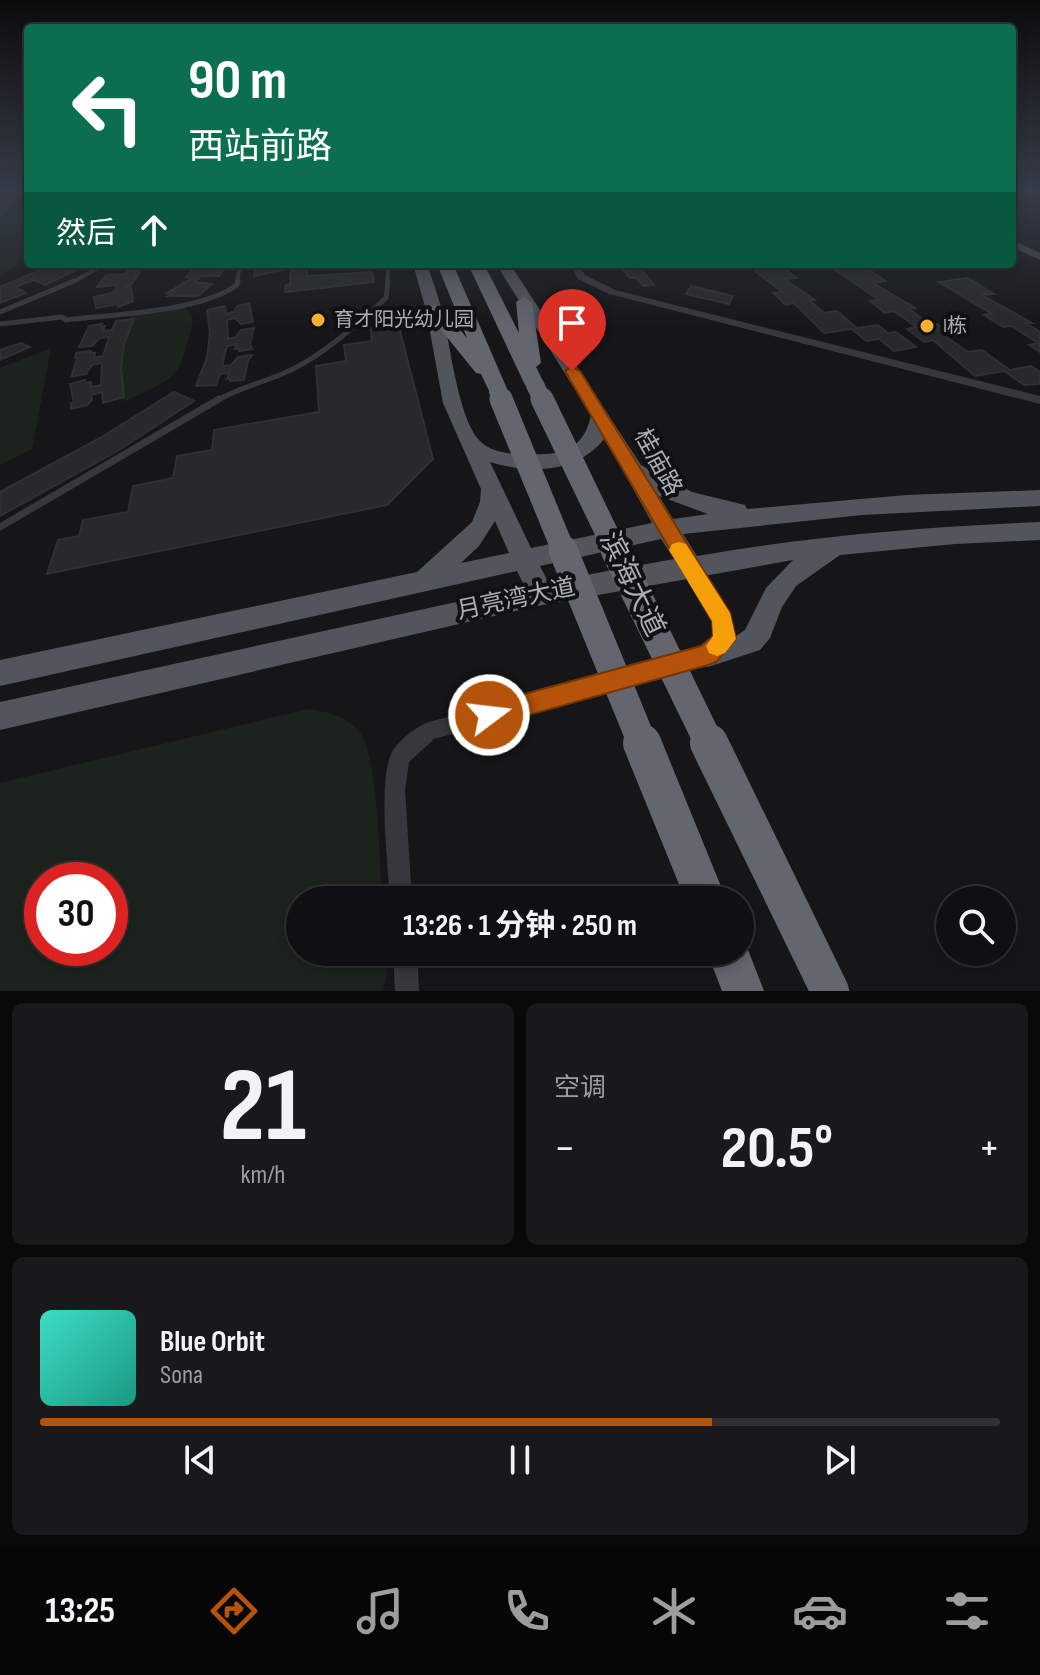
<!DOCTYPE html>
<html lang="zh">
<meta charset="utf-8">
<style>
:root{--surface:#101012;--page:#19191b;--text:#f1f3f6;--muted:#9c9d9f;--line:#303032;--accent:#b45309}
body{margin:0;font-family:"Sofia Sans Condensed","Noto Sans SC",sans-serif;background:var(--page);color:var(--text);height:100vh;display:flex;flex-direction:column;font-size:30px;white-space:nowrap}
*{box-sizing:border-box;margin:0}
p{font-size:26px;color:var(--muted)}
.icon{flex:none;width:44px;height:44px;fill:none;stroke:currentColor;stroke-width:2;stroke-linecap:round;stroke-linejoin:round}
.map{position:relative;height:991px;overflow:hidden}
.side{display:flex;flex-direction:column;gap:12px;padding:12px;background:#09090a;flex:1}
.side>*{flex:none}
.guide{position:absolute;left:24px;top:24px;width:992px;height:244px;border-radius:8px;box-shadow:0 4px 12px #0003,0 0 0 2px var(--line);background:#0b6e4f;color:#fff;overflow:hidden}
.controls{position:absolute;left:936px;top:886px;display:grid;gap:16px}
.controls a{display:grid;place-items:center;width:80px;height:80px;border-radius:50%;background:var(--surface);box-shadow:0 4px 12px #0003,0 0 0 2px var(--line);font-size:40px}
.speed{position:absolute;left:24px;top:862px;display:flex;gap:16px;font-size:40px;font-weight:700;text-align:center}
.speed>*{display:grid;place-content:center;width:104px;height:104px;border-radius:50%;background:var(--surface);box-shadow:0 4px 12px #0003,0 0 0 2px var(--line);line-height:1}
.speed .limit{border:12px solid #d22;background:#fff;color:#111}
.pin{position:absolute;display:grid;place-items:center;width:68px;height:68px;color:#fff;margin:-82px -34px;border-radius:50% 50% 50% 0;rotate:-45deg;box-shadow:0 0 8px #0007}
.pin .icon{rotate:45deg}
.me{position:absolute;width:88px;margin:-44px;rotate:75deg;stroke-linejoin:round;filter:drop-shadow(0 0 6px #0008)}
.turn{display:flex;align-items:center;gap:28px;height:168px;padding:0 32px;font-size:36px}
.turn .icon{width:104px;height:104px;stroke-width:2.5}
.turn b{display:block;font-size:56px;line-height:68px}
.then{display:flex;align-items:center;height:76px;padding:0 32px;background:#0003;gap:16px;font-size:30px}
.big{font-size:60px;font-weight:700;line-height:1.1}
.side .tile{flex:1;display:flex;flex-direction:column;justify-content:center;gap:12px;min-width:0;padding:0 28px;border-radius:12px;background:var(--page)}
.side .dial{align-items:center;gap:0}
.dial b{font-size:104px;line-height:1}
.song{display:flex;align-items:center;gap:24px}
.cover{width:96px;height:96px;border-radius:12px;background:linear-gradient(135deg,hsl(170 70% 55%),hsl(170 70% 35%))}
.played{height:8px;border-radius:4px;background:linear-gradient(90deg,var(--accent) 70%,var(--line) 70%)}
.keys{display:flex;justify-content:space-around;direction:ltr}
.heat{display:flex;justify-content:space-between;align-items:center;font-size:44px;direction:ltr}
.side .tiles{flex:1;display:grid;gap:12px;grid-template-columns:1fr 1fr}
.tile:last-child{grid-column:span 2}
.trip{position:absolute;left:286px;top:886px;width:468px;height:80px;border-radius:40px;background:var(--surface);box-shadow:0 4px 12px #0003,0 0 0 2px var(--line);font-weight:700;line-height:80px;text-align:center}
.dock{display:flex;height:128px;justify-content:space-around;align-items:center;background:#060607;color:var(--muted)}
.dock .icon{width:56px;height:56px}
.dock .selected{color:var(--accent)}
.dock b{font-size:36px;color:var(--text)}
.map>svg:first-child{display:block}
</style>
<div class="map">
<svg width="1040" height="991" viewBox="0 0 1040 991">
<rect width="100%" height="100%" fill="#161618"/>
<path fill="#1c231d" fill-rule="evenodd" d="M 18,209 L 28,211 L 28,259 L 0,275 L 0,219 Z
M 186,308 L 193,320 C 179,380 180,375 126,401 L 115,398 L 116,331 L 135,311 Z
M 51,348 L 32,449 L 0,465 L 0,368 Z
M 308,709 C 328,712 343,715 358,730 C 379,752 379,865 382,900 L 300,900 L 300,952 L 386,952 L 387,973 L 383,991 L 0,991 L 0,783 ZM 42,880 L 110,880 L 110,948 L 42,948 Z"/>
<path fill="#29292c" stroke="#303034" stroke-width="2" d="M 9,190 L 28,190 L 15,198 L 0,217 L 0,195 Z
M 54,264 L 66,264 L 58,268 L 75,271 L 45,285 L 34,280 L 15,287 L 26,293 L 0,303 L 0,287 Z
M 150,264 L 137,270 L 135,273 L 140,272 L 131,285 L 125,287 L 131,288 L 133,301 L 118,307 L 117,304 L 96,308 L 94,297 L 115,292 L 117,285 L 97,287 L 106,275 L 125,274 L 133,266 L 117,265 Z
M 307,264 L 307,276 L 372,272 L 374,282 L 285,292 L 286,285 L 290,284 L 291,268 L 254,276 L 255,265 L 258,264 Z
M 624,264 L 637,264 L 654,285 L 643,286 L 636,278 L 630,278 L 624,271 L 630,270 Z
M 746,264 L 780,264 L 796,278 L 784,279 L 815,300 L 810,301 L 824,313 L 837,311 L 857,328 L 878,325 L 888,333 L 896,332 L 916,347 L 894,351 L 879,339 L 866,341 L 852,329 L 824,333 L 794,303 L 786,305 L 773,293 L 782,292 Z
M 196,265 L 227,265 L 219,276 L 201,276 L 195,282 L 212,284 L 198,296 L 168,296 L 171,294 L 167,293 L 190,279 L 186,277 Z
M 864,266 L 885,281 L 873,283 L 915,308 L 909,309 L 931,325 L 937,324 L 954,337 L 948,338 L 968,352 L 982,350 L 1010,370 L 1031,366 L 1040,372 L 1040,384 L 1024,385 L 1004,371 L 975,376 L 933,340 L 924,342 L 907,329 L 916,327 L 894,311 L 885,313 L 870,301 L 879,300 L 835,270 Z
M 968,278 L 994,294 L 982,295 L 1032,323 L 1026,323 L 1040,332 L 1040,352 L 1029,345 L 1038,343 L 1011,326 L 1003,327 L 984,315 L 992,314 L 939,282 Z
M 691,286 L 733,296 L 729,304 L 686,294 Z
M 249,303 L 253,322 L 241,324 L 235,318 L 227,320 L 228,339 L 236,337 L 241,330 L 254,328 L 250,345 L 253,349 L 239,351 L 239,349 L 235,349 L 236,344 L 227,346 L 222,366 L 231,365 L 238,357 L 252,355 L 248,361 L 244,380 L 230,381 L 231,378 L 227,379 L 229,373 L 220,374 L 216,385 L 196,386 L 207,357 L 210,332 L 207,310 L 225,306 L 226,314 L 234,312 L 237,306 Z
M 134,319 L 124,344 L 121,369 L 124,397 L 103,403 L 102,392 L 91,395 L 92,400 L 87,405 L 71,409 L 71,403 L 74,403 L 70,384 L 85,380 L 86,383 L 91,382 L 91,387 L 101,385 L 102,363 L 92,365 L 86,374 L 71,377 L 78,357 L 75,358 L 76,353 L 91,351 L 90,353 L 95,353 L 94,358 L 103,356 L 109,337 L 100,338 L 92,346 L 79,347 L 89,326 L 102,324 L 101,327 L 105,326 L 103,331 L 112,330 L 116,321 Z
M 398,323 L 433,459 L 387,505 L 47,574 L 58,540 L 79,536 L 83,520 L 128,512 L 133,486 L 173,478 L 177,456 L 212,450 L 214,430 L 319,412 L 316,366 L 346,361 L 344,345 L 372,341 L 370,327 Z
M 21,343 L 30,347 L 0,360 L 0,350 Z
M 174,392 L 194,401 L 119,450 L 0,516 L 0,492 L 100,438 Z"/>
<g fill="none" stroke-linecap="round" stroke-linejoin="round">
<path stroke="#37383d" stroke-width="4" d="M 1031,189 L 1040,191
M 28,197 L 22,204 L 28,207
M 71,283 L 105,264
M 237,283 L 240,264
M 387,283 L 389,264"/>
<path stroke="#37383d" stroke-width="5" d="M 0,312 L 74,281
M 0,324 L 62,317 L 66,320 C 114,314 200,312 237,285 L 238,281
M 216,401 C 240,387 266,382 291,370 C 327,352 356,325 386,298 L 388,281"/>
<path stroke="#37383d" stroke-width="7" d="M 0,527 L 219,399"/>
<path fill="#37383d" fill-rule="evenodd" d="M 570,264 L 578,264 L 585,275 L 615,290 L 1040,396 L 1040,404 L 609,294 L 578,279 Z
M 690,559 L 695,561 C 712,589 759,644 708,663 L 434,739 L 409,762 L 405,790 L 412,900 L 390,900 C 388,863 378,786 391,754 C 396,742 417,726 429,722 L 703,649 L 715,636 L 714,621 L 682,565 L 685,561 Z
M 393,952 L 417,952 L 419,991 L 395,991 Z"/>
<path fill="#45474d" fill-rule="evenodd" d="M 1012,240 L 1040,253 L 1040,260 L 1012,247 Z"/>
<path fill="#53555c" fill-rule="evenodd" d="M 413,264 L 427,264 C 432,280 438,295 442,311 C 450,342 458,419 480,441 C 494,456 526,455 545,454 C 572,453 586,440 591,415 L 496,264 L 510,264 L 641,465 L 692,492 L 745,505 L 747,509 L 906,495 L 1040,490 L 1040,506 L 862,515 L 683,534 L 697,556 C 810,536 925,527 1040,522 L 1040,540 L 955,544 L 840,555 L 796,586 L 782,607 L 770,638 L 760,650 L 708,667 L 698,664 L 694,655 L 698,646 L 736,636 L 745,630 L 766,588 L 793,560 L 537,606 L 0,730 L 0,702 L 525,587 L 517,571 L 0,686 L 0,660 L 417,572 L 472,522 L 480,502 L 481,489 L 443,403 L 426,310 ZM 605,438 L 652,523 L 531,548 L 490,462 C 530,474 577,474 605,438 ZM 659,496 L 708,514 L 673,519 ZM 495,521 L 509,553 L 461,563 L 479,546 ZM 661,539 L 674,559 L 548,582 L 540,566 Z"/>
<path fill="#63666e" fill-rule="evenodd" d="M 437,264 L 453,264 L 508,391 L 505,395 L 491,395 L 481,374 L 476,373 L 425,310 L 434,305 L 440,306 L 467,338 Z
M 468,264 L 484,264 L 519,333 L 516,302 L 524,297 L 532,302 L 541,363 L 536,367 L 545,385 L 542,389 L 535,391 L 525,385 Z
M 740,936 L 743,937 L 764,991 L 722,991 L 707,952 L 740,952 Z"/>
<path stroke="#63666e" stroke-width="18" d="M 535,385 L 543,401
M 498,391 L 502,401"/>
<path stroke="#63666e" stroke-width="23" d="M 501,399 L 564,552
M 542,399 L 616,552"/>
<path stroke="#63666e" stroke-width="29" d="M 563,550 L 643,745
M 615,550 L 710,745"/>
<path stroke="#63666e" stroke-width="38" d="M 642,743 L 706,900
M 709,743 L 830,991"/>
</g>
<linearGradient id="sky" x2="0" y2="1"><stop stop-color="#0c0c0d"/><stop offset="0.58" stop-color="#363c48"/><stop offset="1" stop-color="#363c48" stop-opacity="0"/></linearGradient>
<rect width="1040" height="328" fill="url(#sky)"/>
<path fill="#b45309" stroke="#753606" stroke-width="2" d="M 572,367 L 580,371 L 730,613 L 736,639 L 716,662 L 708,665 L 489,726 L 480,723 L 477,715 L 480,706 L 701,646 L 713,636 L 712,621 L 565,371 Z"/>
<path fill="#f59e0b" d="M 679,542 L 686,544 L 730,613 L 736,639 L 725,653 L 717,656 L 709,653 L 706,646 L 713,636 L 712,621 L 669,550 L 672,544 Z"/>
<g fill="#f2b134" stroke="#111113" stroke-width="3">
<circle cx="318" cy="320" r="8"/>
<circle cx="927" cy="326" r="8"/>
</g>
<g text-anchor="middle" dominant-baseline="central" stroke-width="8" stroke-linejoin="round" paint-order="stroke">
<g font-size="20" fill="#a8adb8" stroke="#111113" text-anchor="start">
<text x="334" y="320">育才阳光幼儿园</text>
<text x="943" y="326">I栋</text>
</g>
<g font-size="24" fill="#a8adb8" stroke="#111113">
<text transform="translate(658 462) rotate(61)">桂庙路</text>
<text transform="translate(516 599) rotate(-12)">月亮湾大道</text>
</g>
<g font-size="28" fill="#a8adb8" stroke="#111113">
<text transform="translate(632 584) rotate(64)">滨海大道</text>
</g>
</g>
</svg>
<div class="controls">
<a><svg class="icon" aria-label="search" viewBox="0 0 24 24"><circle cx="10" cy="10" r="6"/><path d="M15 15l6 6"/></svg></a>
</div>
<div class="speed"><div class="limit">30</div></div>
<div class="pin" style="left:572px;top:371px;background:#d93025"><svg class="icon" aria-label="arrive" viewBox="0 0 24 24"><path d="M6 21V4h12l-3 4 3 4H6"/></svg></div>
<svg class="me" style="left:489px;top:715px" viewBox="-20 -20 40 40"><circle r="17" fill="#b45309" stroke="#fff" stroke-width="3"/><path d="M0-11L8 9 0 5-8 9z" fill="#fff"/></svg>
<div class="trip">13:26 · 1 分钟 · 250 m</div>
<div class="guide">
<div class="turn"><svg class="icon" aria-label="left" viewBox="0 0 24 24"><path d="M17 20v-9H6M10 6l-5 5 5 5"/></svg><div><b>90 m</b>西站前路</div></div>
<div class="then">然后<svg class="icon" aria-label="ahead" viewBox="0 0 24 24"><path d="M12 20V5M6 11l6-6 6 6"/></svg></div>
</div>
</div>
<section class="side">
<div class="tiles">
<div class="tile dial"><b>21</b><p>km/h</p></div>
<div class="tile"><p>空调</p>
<div class="heat"><a>−</a><b class="big">20.5°</b><a>+</a></div>
</div>
<div class="tile">
<div class="song"><i class="cover"></i><div><b>Blue Orbit</b><p>Sona</p></div></div>
<div class="played"></div>
<div class="keys"><svg class="icon" aria-label="previous" viewBox="0 0 24 24"><path d="M18 5L8 12l10 7zM5 5v14"/></svg><svg class="icon" aria-label="pause" viewBox="0 0 24 24"><path d="M8 5v14M16 5v14"/></svg><svg class="icon" aria-label="next" viewBox="0 0 24 24"><path d="M6 5l10 7-10 7zM19 5v14"/></svg></div>
</div>
</div>
</section>
<nav class="dock">
<b>13:25</b>
<svg class="icon selected" aria-label="directions" viewBox="0 0 24 24"><path d="M12 3l9 9-9 9-9-9zM9 14v-3h6M13 9l2 2-2 2"/></svg>
<svg class="icon" aria-label="music" viewBox="0 0 24 24"><path d="M9 18V5l10-2v13"/><circle cx="6" cy="18" r="3"/><circle cx="16" cy="16" r="3"/></svg>
<svg class="icon" aria-label="phone" viewBox="0 0 24 24"><path d="M5 4h4l2 5-3 2q2 4 5 5l2-3 5 2v4C11 20 4 13 5 4z"/></svg>
<svg class="icon" aria-label="climate" viewBox="0 0 24 24"><path d="M12 3v18M4 7l16 10M4 17L20 7"/></svg>
<svg class="icon" aria-label="car" viewBox="0 0 24 24"><path d="M5 17H2v-5l4-1 3-4h7l3 4 3 1v5h-3M9 17h6M6 11h13"/><circle cx="7" cy="17" r="2"/><circle cx="17" cy="17" r="2"/></svg>
<svg class="icon" aria-label="filters" viewBox="0 0 24 24"><path d="M4 7h16M4 17h16"/><circle cx="9" cy="7" r="2"/><circle cx="15" cy="17" r="2"/></svg>
</nav>
